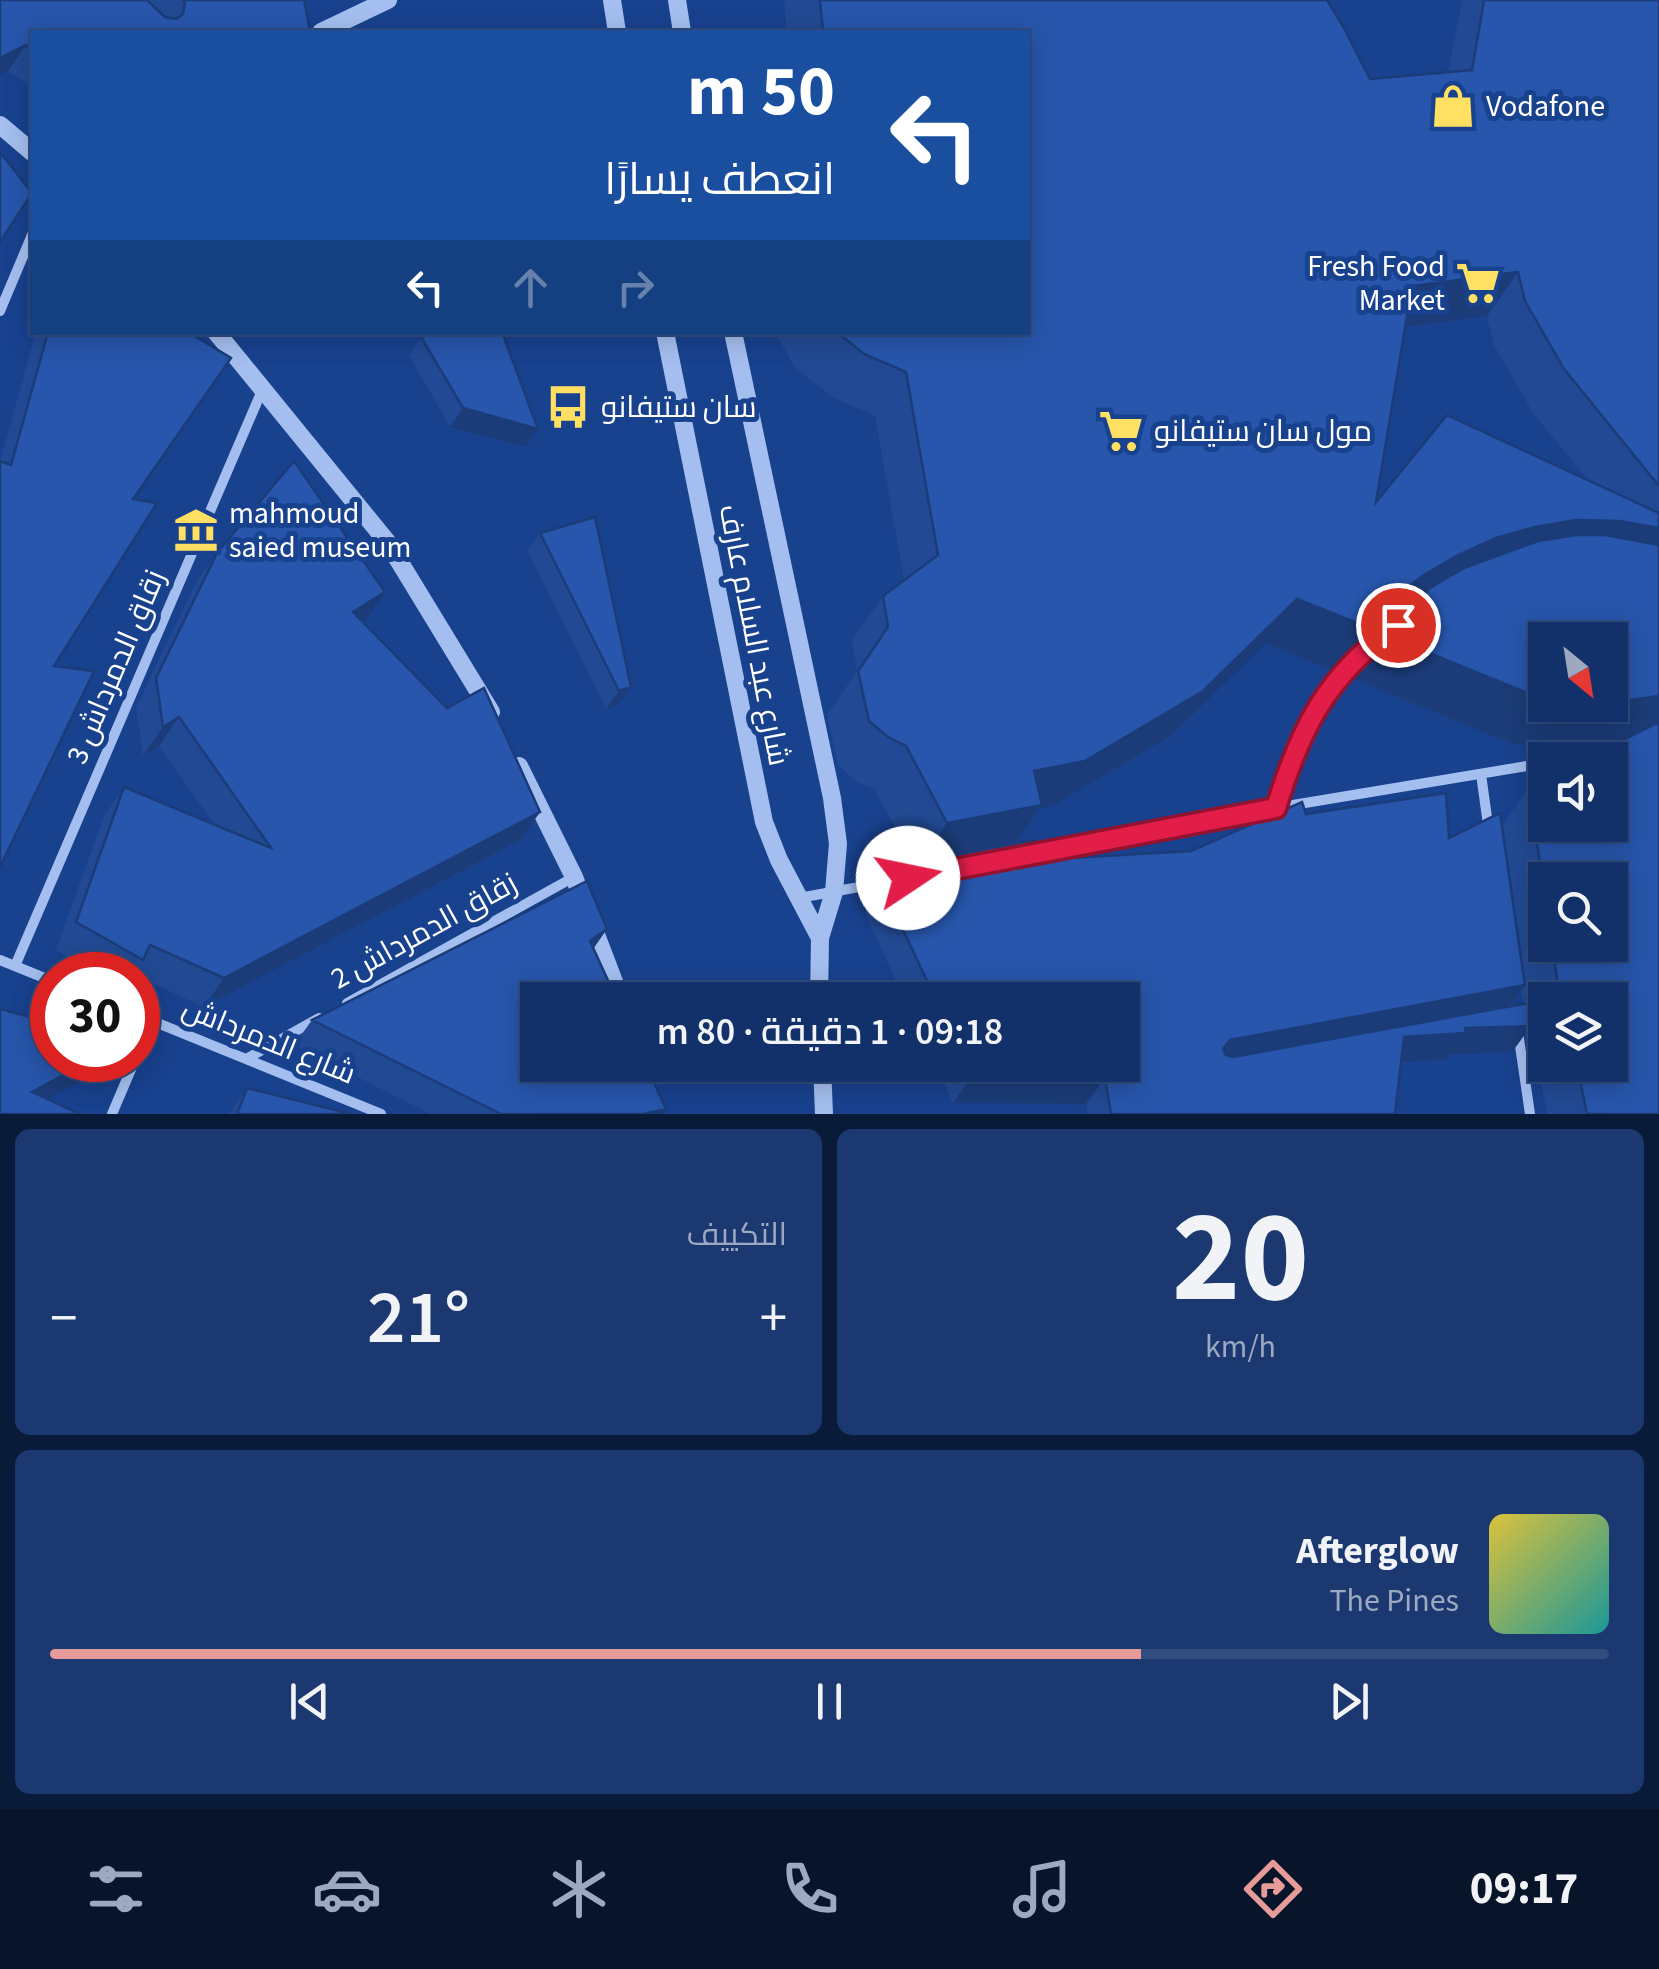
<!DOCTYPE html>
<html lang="ar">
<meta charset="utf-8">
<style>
:root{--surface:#12316a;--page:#1b3970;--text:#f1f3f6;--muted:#9ca9c1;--line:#314c7e;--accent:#e69b98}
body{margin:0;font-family:"Source Sans 3",Cairo,sans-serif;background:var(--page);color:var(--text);direction:rtl;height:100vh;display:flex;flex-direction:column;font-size:38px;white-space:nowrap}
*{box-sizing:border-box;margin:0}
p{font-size:32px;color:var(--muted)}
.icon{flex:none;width:55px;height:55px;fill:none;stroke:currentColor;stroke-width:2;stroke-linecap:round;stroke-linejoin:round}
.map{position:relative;height:1114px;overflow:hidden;direction:ltr}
.drawer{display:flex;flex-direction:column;gap:15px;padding:15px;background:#0a1b3a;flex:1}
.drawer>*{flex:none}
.guide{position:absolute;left:30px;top:30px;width:1000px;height:305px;border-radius:0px;box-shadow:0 5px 25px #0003,0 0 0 2px var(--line);direction:rtl;background:#1a4fa0;color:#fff;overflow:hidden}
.needle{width:65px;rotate:150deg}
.fabs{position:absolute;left:1528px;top:622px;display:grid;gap:20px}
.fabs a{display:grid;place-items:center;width:100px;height:100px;border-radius:0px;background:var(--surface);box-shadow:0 5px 25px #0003,0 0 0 2px var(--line);font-size:50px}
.speed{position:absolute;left:30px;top:952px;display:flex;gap:20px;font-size:50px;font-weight:700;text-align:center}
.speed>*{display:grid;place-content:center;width:130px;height:130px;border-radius:50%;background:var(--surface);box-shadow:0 5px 25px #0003,0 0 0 2px var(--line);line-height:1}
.speed .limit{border:15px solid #d22;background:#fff;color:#111}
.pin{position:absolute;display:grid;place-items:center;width:85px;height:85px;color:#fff;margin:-42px;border:5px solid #fff;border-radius:50%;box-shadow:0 2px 10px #0007}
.me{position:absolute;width:110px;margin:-55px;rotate:79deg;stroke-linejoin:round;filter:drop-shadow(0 0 8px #0008)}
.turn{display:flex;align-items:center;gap:35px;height:210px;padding:0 30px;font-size:45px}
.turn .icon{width:130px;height:130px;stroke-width:2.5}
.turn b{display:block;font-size:70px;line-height:85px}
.lanes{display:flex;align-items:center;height:95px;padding:0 30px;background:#0003;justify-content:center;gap:50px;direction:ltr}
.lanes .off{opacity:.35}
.big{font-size:75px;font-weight:600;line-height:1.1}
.drawer .card{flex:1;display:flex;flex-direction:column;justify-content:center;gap:15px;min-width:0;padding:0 35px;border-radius:15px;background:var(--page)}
.drawer .dial{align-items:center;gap:0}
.dial b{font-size:130px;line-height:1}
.song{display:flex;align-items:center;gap:30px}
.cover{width:120px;height:120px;border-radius:15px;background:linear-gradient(135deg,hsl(50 70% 55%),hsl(180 70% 35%))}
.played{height:10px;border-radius:5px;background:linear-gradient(90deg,var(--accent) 70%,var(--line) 70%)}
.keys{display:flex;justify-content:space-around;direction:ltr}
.heat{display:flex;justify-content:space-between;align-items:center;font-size:55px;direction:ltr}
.drawer .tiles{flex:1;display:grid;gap:15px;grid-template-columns:1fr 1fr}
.card:last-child{grid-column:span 2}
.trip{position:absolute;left:520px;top:982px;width:620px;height:100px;border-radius:0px;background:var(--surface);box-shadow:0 5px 25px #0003,0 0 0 2px var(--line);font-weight:600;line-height:100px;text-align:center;direction:rtl}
.tabs{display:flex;height:160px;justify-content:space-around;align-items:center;background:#07142a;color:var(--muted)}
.tabs .icon{width:70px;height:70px}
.tabs .current{color:var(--accent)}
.tabs b{font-size:45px;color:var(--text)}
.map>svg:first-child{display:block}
</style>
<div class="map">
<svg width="1659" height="1114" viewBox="0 0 1659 1114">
<rect width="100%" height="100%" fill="#18418e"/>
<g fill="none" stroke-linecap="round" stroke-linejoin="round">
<path stroke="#a4bfef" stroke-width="8" d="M 1275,808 L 1295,747 L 1327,691 L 1381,637"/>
<path stroke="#a4bfef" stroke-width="10" d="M 0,311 L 32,235
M 1563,760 L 1606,753
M 1481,774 L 1489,832
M 1026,856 L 1275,808 L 1545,763
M 799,898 L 941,872
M 0,960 L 52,981
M 15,966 L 263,388
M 347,1003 L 574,877
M 138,1015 L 381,1114
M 1518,1032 L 1530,1114
M 138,1054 L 152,1021
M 246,1059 L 319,1018
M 112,1114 L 135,1060"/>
<path stroke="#a4bfef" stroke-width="18" d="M 612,0 L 617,32
M 677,0 L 682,32
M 321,32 L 388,0
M 0,125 L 32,152
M 216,332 L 388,543 L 491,712
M 665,332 L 764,822 L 779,860 L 820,938
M 733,332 L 832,798 L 838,844 L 834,892 L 820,938 L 819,1000
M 519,766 L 574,877 L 621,1000
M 822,1065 L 824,1114"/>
</g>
<path fill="#224a94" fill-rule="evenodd" d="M 0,0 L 304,0 L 310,32 L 32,32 L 32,87 L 8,71 L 0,75 Z
M 784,0 L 1327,0 L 1370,79 L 1448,72 L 1462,0 L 1659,0 L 1659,1114 L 1547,1114 L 1535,1051 L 1530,1051 L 1527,1031 L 1512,1052 L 1451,1054 L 1447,1059 L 1401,1062 L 1395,1114 L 1088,1114 L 1086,1104 L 953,1103 L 936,1065 L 1122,1065 L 1122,1000 L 905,1000 L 865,913 L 883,887 L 931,875 L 940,863 L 916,867 L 875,790 L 857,782 L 838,765 L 827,715 L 857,671 L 852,640 L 883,596 L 904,580 L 875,416 L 834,398 L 796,369 L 775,332 L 1028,332 L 1028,32 L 787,32 ZM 1487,316 L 1494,345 L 1533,413 L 1588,480 L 1376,502 L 1405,327 ZM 1401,614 L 1349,677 L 1513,744 L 1584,748 L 1619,742 L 1529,787 L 1502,826 L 1449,838 L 1306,814 L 1191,851 L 1037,860 L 1015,843 L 1040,808 L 1054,805 L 1172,735 L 1266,643 L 1334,671 L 1358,646 ZM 1545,880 L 1610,945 L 1545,945 ZM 1521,991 L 1523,1004 L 1511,1006 ZM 1545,1000 L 1610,1000 L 1610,1065 L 1545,1065 Z
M 36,332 L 188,332 L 133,499 L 54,666 L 0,461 Z
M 421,337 L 525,447 L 450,427 L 409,355 Z
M 540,533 L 631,687 L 618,705 L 606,709 L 527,551 Z
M 217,553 L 365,621 L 363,622 L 540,812 L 520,840 L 204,1007 L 138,977 L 138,975 L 99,975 L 56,950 L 104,816 L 124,787 L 214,824 L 159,746 L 143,756 L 136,707 L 197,581 Z
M 593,949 L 662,1114 L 431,1114 L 294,1045 L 312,1020 Z
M 247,1088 L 351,1114 L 229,1114 Z"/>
<path fill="#1b3c78" d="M 26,45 L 8,71 L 0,75 L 0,58 Z
M 1518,272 L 1487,316 L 1381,330 L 1412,286 Z
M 463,408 L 538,429 L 525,447 L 450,427 Z
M 1576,520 L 1620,521 L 1659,528 L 1659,580 L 1427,599 L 1391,620 L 1358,646 L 1334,671 L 1266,643 L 1172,735 L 1054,805 L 1040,808 L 1011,849 L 944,857 L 940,863 L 916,867 L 947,823 L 1034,771 L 1297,599 L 1389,602 L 1422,576 L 1458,555 L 1496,538 L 1535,527 Z
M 385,592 L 365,621 L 333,641 L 353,612 Z
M 1380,633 L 1545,700 L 1545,705 L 1610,705 L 1610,703 L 1659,696 L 1659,735 L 1584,748 L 1513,744 L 1349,677 Z
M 631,687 L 618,705 L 606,709 L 619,691 Z
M 179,717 L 159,746 L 143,756 L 163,727 Z
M 540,812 L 520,840 L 204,1007 L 224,978 Z
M 607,929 L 589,955 L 590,941 Z
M 1525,985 L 1506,1012 L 1204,1076 L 1230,1040 Z
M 1531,1026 L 1512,1052 L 1451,1054 L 1447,1059 L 1385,1063 L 1404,1037 L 1465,1028 Z
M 1545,1030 L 1545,1037 L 1535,1051 L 1530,1051 Z
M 91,1060 L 112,1060 L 107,1067 L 20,1114 L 32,1092 Z
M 972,1076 L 1105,1078 L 1086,1104 L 953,1103 Z
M 666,1109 L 662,1114 L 643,1114 Z"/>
<path fill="#2756ac" stroke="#1b3c78" stroke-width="2.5" d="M 0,0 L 147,0 L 165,17 L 176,19 L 183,14 L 185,3 L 183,0 L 304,0 L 310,32 L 32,32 L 32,50 L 26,45 L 0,58 Z
M 820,0 L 1327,0 L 1344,28 L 1370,79 L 1472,70 L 1484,0 L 1659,0 L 1659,486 L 1564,369 L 1525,301 L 1518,272 L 1412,286 L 1376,502 L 1447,415 L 1659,513 L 1659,528 L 1620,521 L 1576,520 L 1535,527 L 1496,538 L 1458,555 L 1422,576 L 1389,602 L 1365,626 L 1297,599 L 1203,691 L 1085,761 L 1034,771 L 1042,805 L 947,823 L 906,746 L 888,737 L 869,721 L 858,671 L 888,627 L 883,596 L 938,555 L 906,372 L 864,354 L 837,332 L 1028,332 L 1028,32 L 823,32 Z
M 0,152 L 32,193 L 0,242 Z
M 48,332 L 188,332 L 231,358 L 133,499 L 157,503 L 54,666 L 94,671 L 0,867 L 0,461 L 11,465 Z
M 432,332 L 502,332 L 538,429 L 463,408 L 421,337 Z
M 294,461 L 385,592 L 353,612 L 447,708 L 484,688 L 540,812 L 224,978 L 150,945 L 143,960 L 76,922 L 124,787 L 271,848 L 179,717 L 163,727 L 156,678 L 217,553 Z
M 595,517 L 631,687 L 619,691 L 540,533 Z
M 1577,535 L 1605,535 L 1659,545 L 1659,696 L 1610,703 L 1610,640 L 1545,640 L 1545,700 L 1380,633 L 1430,588 L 1464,568 L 1538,541 Z
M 1659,722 L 1659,1114 L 1587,1114 L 1577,1065 L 1610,1065 L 1610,1000 L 1560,1000 L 1552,945 L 1610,945 L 1610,880 L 1545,880 L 1545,898 L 1529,787 L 1545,779 L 1545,825 L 1610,825 L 1610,760 L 1583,760 Z
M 1446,793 L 1449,838 L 1500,813 L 1525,985 L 1230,1040 L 1223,1049 L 1226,1055 L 1233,1057 L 1528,1003 L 1531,1026 L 1465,1028 L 1466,1033 L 1404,1037 L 1395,1114 L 1111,1114 L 1105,1078 L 972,1076 L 967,1065 L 1122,1065 L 1122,1000 L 936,1000 L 883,887 L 951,870 L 944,857 L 1033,840 L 1037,860 L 1191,851 L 1302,802 L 1306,814 Z
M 587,881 L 607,929 L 590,941 L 617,1000 L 538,1000 L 538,1065 L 646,1065 L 666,1109 L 643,1114 L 501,1114 L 312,1020 Z
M 0,1009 L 52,1023 L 52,1060 L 91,1060 L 32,1092 L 80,1114 L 0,1114 Z
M 247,1088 L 351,1114 L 237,1114 Z"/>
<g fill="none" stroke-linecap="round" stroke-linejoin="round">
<g stroke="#92132f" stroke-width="25">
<path id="route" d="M 908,878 L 1276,808 C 1300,729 1327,674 1398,625"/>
</g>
<use href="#route" stroke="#e11d48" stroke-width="18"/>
</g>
<defs>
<g id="shop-bare" transform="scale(3.45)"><path d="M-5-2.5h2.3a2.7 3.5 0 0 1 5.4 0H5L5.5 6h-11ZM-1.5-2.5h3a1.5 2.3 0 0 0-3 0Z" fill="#ffe062" stroke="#18418e" stroke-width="2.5" paint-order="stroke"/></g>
<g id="supermarket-bare" transform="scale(3.45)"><path d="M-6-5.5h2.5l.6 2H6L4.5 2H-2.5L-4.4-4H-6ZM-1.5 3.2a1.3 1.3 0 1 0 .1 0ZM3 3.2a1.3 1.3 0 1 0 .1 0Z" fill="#ffe062" stroke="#18418e" stroke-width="2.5" paint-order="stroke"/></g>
<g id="bus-bare" transform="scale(3.45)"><path d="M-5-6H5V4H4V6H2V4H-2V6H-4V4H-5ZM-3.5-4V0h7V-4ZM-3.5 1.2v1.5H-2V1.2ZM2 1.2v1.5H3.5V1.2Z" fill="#ffe062" stroke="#18418e" stroke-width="2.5" paint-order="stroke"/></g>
<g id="museum-bare" transform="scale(3.45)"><path d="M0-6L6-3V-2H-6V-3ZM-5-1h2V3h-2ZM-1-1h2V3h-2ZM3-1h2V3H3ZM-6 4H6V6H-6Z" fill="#ffe062" stroke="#18418e" stroke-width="2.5" paint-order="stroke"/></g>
</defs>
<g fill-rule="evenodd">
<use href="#shop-bare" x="1453" y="106"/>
<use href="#supermarket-bare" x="1478" y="283"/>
<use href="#bus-bare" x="568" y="407"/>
<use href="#supermarket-bare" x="1121" y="431"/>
<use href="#museum-bare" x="196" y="530"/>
</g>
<g text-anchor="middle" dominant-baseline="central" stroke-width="10" stroke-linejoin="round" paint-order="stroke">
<g font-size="30" fill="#fff" stroke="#18418e" text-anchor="start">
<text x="1486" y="106">Vodafone</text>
<text x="1445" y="266" text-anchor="end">Fresh Food<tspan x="1445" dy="34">Market</tspan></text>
<text x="601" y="407">سان ستيفانو</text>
<text x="1154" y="431">مول سان ستيفانو</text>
<text x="229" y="513">mahmoud<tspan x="229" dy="34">saied museum</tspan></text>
</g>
<g font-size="30" fill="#fff" stroke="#18418e">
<text transform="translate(754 635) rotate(79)">شارع عبد السلام عارف</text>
<text transform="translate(116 667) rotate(-67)">زقاق الدمرداش 3</text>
<text transform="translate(424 931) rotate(-29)">زقاق الدمرداش 2</text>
<text transform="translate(269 1041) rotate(22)">شارع الدمرداش</text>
</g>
</g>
</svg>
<div class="fabs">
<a><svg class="needle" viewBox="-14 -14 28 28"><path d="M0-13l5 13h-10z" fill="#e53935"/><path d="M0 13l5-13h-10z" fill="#9ca9c1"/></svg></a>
<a><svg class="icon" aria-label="sound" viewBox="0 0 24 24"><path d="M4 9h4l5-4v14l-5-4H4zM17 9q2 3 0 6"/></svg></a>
<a><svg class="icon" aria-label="search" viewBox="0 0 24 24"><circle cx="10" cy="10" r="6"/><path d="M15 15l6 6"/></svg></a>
<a><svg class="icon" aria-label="layers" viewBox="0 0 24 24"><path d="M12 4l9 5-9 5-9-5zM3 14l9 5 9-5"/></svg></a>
</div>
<div class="speed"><div class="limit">30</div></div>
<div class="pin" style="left:1398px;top:625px;background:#d93025"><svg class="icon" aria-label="arrive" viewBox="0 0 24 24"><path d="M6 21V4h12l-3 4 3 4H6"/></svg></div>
<svg class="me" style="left:908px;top:878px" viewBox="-20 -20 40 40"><circle r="19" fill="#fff"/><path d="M0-13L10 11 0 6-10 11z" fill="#e11d48"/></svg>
<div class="trip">09:18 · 1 دقيقة · 80 m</div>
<div class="guide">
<div class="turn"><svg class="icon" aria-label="left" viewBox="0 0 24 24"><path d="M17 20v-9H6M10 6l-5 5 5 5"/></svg><div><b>50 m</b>انعطف يسارًا</div></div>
<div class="lanes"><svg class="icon" aria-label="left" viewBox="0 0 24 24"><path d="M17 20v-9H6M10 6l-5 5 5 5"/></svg><svg class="icon off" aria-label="ahead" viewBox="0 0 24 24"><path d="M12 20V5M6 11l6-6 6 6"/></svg><svg class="icon off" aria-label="right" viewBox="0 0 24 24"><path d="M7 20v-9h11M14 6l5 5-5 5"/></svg></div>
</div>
</div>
<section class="drawer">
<div class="tiles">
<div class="card dial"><b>20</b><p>km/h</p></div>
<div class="card"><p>التكييف</p>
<div class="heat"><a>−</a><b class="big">21°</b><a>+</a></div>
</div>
<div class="card">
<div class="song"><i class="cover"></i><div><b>Afterglow</b><p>The Pines</p></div></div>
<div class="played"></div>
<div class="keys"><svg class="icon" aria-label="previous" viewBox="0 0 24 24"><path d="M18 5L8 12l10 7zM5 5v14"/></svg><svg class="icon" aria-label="pause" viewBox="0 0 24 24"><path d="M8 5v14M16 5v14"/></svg><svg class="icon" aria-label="next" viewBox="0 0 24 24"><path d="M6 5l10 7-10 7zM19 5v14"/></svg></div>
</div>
</div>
</section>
<nav class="tabs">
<b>09:17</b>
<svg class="icon current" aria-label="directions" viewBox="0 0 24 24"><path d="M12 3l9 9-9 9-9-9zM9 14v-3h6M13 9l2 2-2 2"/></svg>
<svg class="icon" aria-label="music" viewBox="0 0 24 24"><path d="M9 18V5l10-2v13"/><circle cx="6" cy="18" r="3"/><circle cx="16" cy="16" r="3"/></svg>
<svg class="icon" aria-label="phone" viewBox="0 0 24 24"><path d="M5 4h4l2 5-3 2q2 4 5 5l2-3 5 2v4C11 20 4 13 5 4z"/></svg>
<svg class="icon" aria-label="climate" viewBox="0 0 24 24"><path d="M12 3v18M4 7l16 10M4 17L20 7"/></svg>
<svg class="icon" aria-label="car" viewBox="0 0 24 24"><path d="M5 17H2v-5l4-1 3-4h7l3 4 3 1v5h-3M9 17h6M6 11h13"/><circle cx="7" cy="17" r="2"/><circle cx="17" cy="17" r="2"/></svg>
<svg class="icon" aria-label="filters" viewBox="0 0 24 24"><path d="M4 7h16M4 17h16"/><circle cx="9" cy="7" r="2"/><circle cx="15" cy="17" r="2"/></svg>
</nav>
